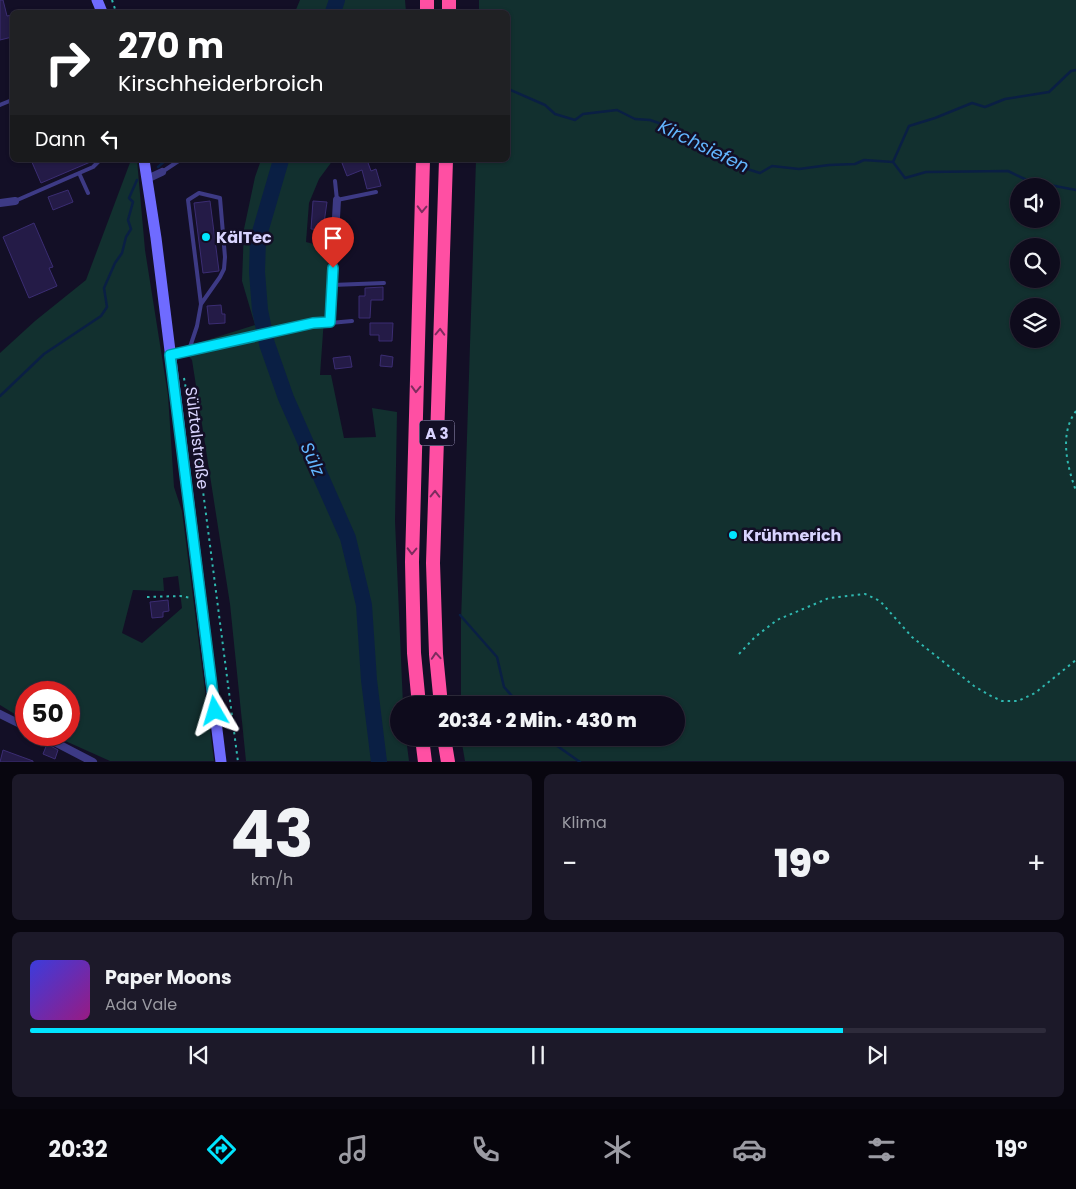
<!DOCTYPE html>
<html lang="de">
<meta charset="utf-8">
<style>
:root{--surface:#0e0b1c;--page:#1c1929;--text:#f1f3f6;--muted:#9b9ba3;--line:#2e2b3b;--accent:#00e5ff}
body{margin:0;font-family:Poppins,sans-serif;background:var(--page);color:var(--text);height:100vh;display:flex;flex-direction:column;font-size:19px;white-space:nowrap}
*{box-sizing:border-box;margin:0}
p{font-size:16px;color:var(--muted)}
.icon{flex:none;width:28px;height:28px;fill:none;stroke:currentColor;stroke-width:2;stroke-linecap:round;stroke-linejoin:round}
.map{position:relative;height:762px;overflow:hidden}
.details{display:flex;flex-direction:column;gap:12px;padding:12px;background:#08060f;flex:1}
.details>*{flex:none}
.hud{position:absolute;left:10px;top:10px;width:500px;height:152px;border-radius:8px;box-shadow:0 1px 4px #0004,0 0 0 1px var(--line);background:#202124;color:#fff;overflow:hidden}
.controls{position:absolute;left:1010px;top:178px;display:grid;gap:10px}
.controls a{display:grid;place-items:center;width:50px;height:50px;border-radius:50%;background:var(--surface);box-shadow:0 1px 4px #0004,0 0 0 1px var(--line);font-size:25px}
.speed{position:absolute;left:15px;top:681px;display:flex;gap:10px;font-size:25px;font-weight:700;text-align:center}
.speed>*{display:grid;place-content:center;width:65px;height:65px;border-radius:50%;background:var(--surface);box-shadow:0 1px 4px #0004,0 0 0 1px var(--line);line-height:1}
.speed .limit{border:8px solid #d22;background:#fff;color:#111}
.pin{position:absolute;display:grid;place-items:center;width:42px;height:42px;color:#fff;margin:-51px -21px;border-radius:50% 50% 50% 0;rotate:-45deg;box-shadow:0 0 5px #0007}
.pin .icon{rotate:45deg}
.me{position:absolute;width:55px;margin:-28px;rotate:353deg;stroke-linejoin:round;filter:drop-shadow(0 0 4px #0008)}
.turn{display:flex;align-items:center;gap:18px;height:105px;padding:0 25px;font-size:22px}
.turn .icon{width:65px;height:65px;stroke-width:2.5}
.turn b{display:block;font-size:35px;line-height:42px}
.then{display:flex;align-items:center;height:48px;padding:0 25px;background:#0003;gap:10px;font-size:19px}
.big{font-size:38px;font-weight:800;line-height:1.1}
.details .card{flex:1;display:flex;flex-direction:column;justify-content:center;gap:8px;min-width:0;padding:0 18px;border-radius:8px;background:var(--page)}
.details .dial{align-items:center;gap:0}
.dial b{font-size:65px;line-height:1}
.song{display:flex;align-items:center;gap:15px}
.cover{width:60px;height:60px;border-radius:8px;background:linear-gradient(135deg,hsl(240 70% 55%),hsl(310 70% 35%))}
.played{height:5px;border-radius:2px;background:linear-gradient(90deg,var(--accent) 80%,var(--line) 80%)}
.keys{display:flex;justify-content:space-around;direction:ltr}
.heat{display:flex;justify-content:space-between;align-items:center;font-size:28px;direction:ltr}
.details .tiles{flex:1;display:grid;gap:12px;grid-template-columns:1fr 1fr}
.card:last-child{grid-column:span 2}
.trip{position:absolute;left:390px;top:696px;width:295px;height:50px;border-radius:25px;background:var(--surface);box-shadow:0 1px 4px #0004,0 0 0 1px var(--line);font-weight:800;line-height:50px;text-align:center}
.tab-bar{display:flex;height:80px;justify-content:space-around;align-items:center;background:#06040b;color:var(--muted)}
.tab-bar .icon{width:35px;height:35px}
.tab-bar .current{color:var(--accent)}
.tab-bar b{font-size:22px;color:var(--text)}
.map>svg:first-child{display:block}
</style>
<div class="map">
<svg width="1076" height="762" viewBox="0 0 1076 762">
<rect width="100%" height="100%" fill="#130f26"/>
<path fill="#12302f" fill-rule="evenodd" d="M 300,0 L 405,0 L 406,12 L 295,12 Z
M 479,0 L 1076,0 L 1076,761 L 465,761 L 461,738 L 676,738 L 676,705 L 461,705 L 461,622 L 476,160 L 508,160 L 508,12 L 479,12 ZM 1019,186 L 1051,186 L 1051,219 L 1019,219 ZM 1019,246 L 1051,246 L 1051,279 L 1019,279 ZM 1019,306 L 1051,306 L 1051,339 L 1019,339 Z
M 131,160 L 137,160 L 145,250 L 168,395 L 174,487 L 182,511 L 214,761 L 110,761 L 52,735 L 69,735 L 69,692 L 26,692 L 26,721 L 0,705 L 0,353 L 35,321 L 86,280 ZM 178,576 L 182,608 L 142,643 L 122,633 L 133,590 L 164,591 L 163,578 Z
M 261,160 L 333,160 L 319,179 L 309,203 L 306,242 L 329,248 L 320,375 L 331,375 L 344,438 L 376,437 L 372,408 L 397,412 L 395,521 L 403,705 L 399,705 L 399,738 L 406,738 L 409,761 L 246,761 L 230,604 L 192,360 L 182,348 L 255,325 L 242,281 L 244,229 L 255,177 Z"/>
<g fill="none" stroke-linecap="round" stroke-linejoin="round">
<path stroke="#0a1f44" stroke-width="2.5" d="M 508,89 L 545,105 L 555,114 L 575,120 L 583,114 L 617,110 L 635,119 L 650,120 L 682,131 L 697,145 L 734,165 L 760,173 L 772,166 L 799,169 L 829,165 L 855,164 L 864,160 L 893,162 L 905,178 L 926,172 L 1008,171 L 1029,181 L 1076,190
M 893,162 L 909,126 L 935,118 L 972,103 L 985,107 L 1005,99 L 1049,92 L 1071,71 L 1076,70
M 158,167 L 166,160
M 0,396 L 44,354 L 101,316 L 107,307 L 104,288 L 115,263 L 122,253 L 126,237 L 131,229 L 128,220 L 133,202 L 129,198 L 137,180
M 460,615 L 497,657 L 504,687 L 520,705
M 546,738 L 580,762"/>
<path stroke="#0a1f44" stroke-width="16" d="M 333,12 L 337,0
M 281,160 L 258,239 L 257,272 L 260,310 L 267,344 L 286,398 L 348,538 L 364,605 L 369,680 L 379,762"/>
</g>
<path fill="#241b47" stroke="#3b2d73" d="M 0,0 L 3,0 L 7,16 L 12,15 L 12,37 L 0,40 Z
M 31,160 L 95,160 L 41,183 Z
M 352,160 L 367,160 L 371,171 L 376,169 L 381,186 L 367,189 L 362,170 L 347,176 L 342,163 Z
M 68,190 L 73,202 L 53,210 L 48,197 Z
M 210,201 L 219,271 L 203,273 L 194,203 Z
M 313,201 L 327,202 L 323,230 L 311,229 Z
M 34,223 L 53,267 L 49,268 L 57,286 L 29,298 L 3,237 Z
M 383,287 L 383,300 L 371,300 L 370,318 L 359,318 L 359,296 L 365,296 L 365,288 Z
M 221,305 L 222,314 L 225,314 L 225,323 L 209,324 L 207,306 Z
M 370,323 L 393,323 L 392,341 L 379,341 L 379,335 L 370,335 Z
M 381,355 L 393,357 L 392,367 L 380,366 Z
M 350,356 L 352,367 L 335,369 L 333,358 Z
M 168,600 L 169,611 L 163,612 L 163,617 L 152,618 L 150,602 Z
M 47,744 L 58,750 L 55,759 L 43,754 Z
M 3,750 L 33,761 L 33,762 L 0,762 Z"/>
<g fill="none" stroke-linecap="round" stroke-linejoin="round">
<path stroke="#2fb8b0" stroke-width="2" stroke-dasharray="2.5 4" stroke-linecap="butt" d="M 112,0 L 116,12
M 184,378 L 199,460 L 238,762
M 1076,411 C 1059,434 1067,466 1076,491
M 147,597 L 180,596 L 192,598
M 739,654 L 755,637 L 777,620 L 829,598 L 865,594 L 880,601 L 912,637 L 974,686 L 991,696 L 1002,701 L 1018,701 L 1035,693 L 1076,660"/>
<path stroke="#3d3a85" stroke-width="4" d="M 0,105 L 12,100
M 162,172 L 180,160
M 79,173 L 88,193
M 335,181 L 337,200 L 376,192
M 15,201 L 93,167 L 100,160
M 332,285 L 384,283
M 330,323 L 352,321
M 189,350 L 197,326 L 201,304 L 220,277 L 224,269 L 225,257 L 220,198 L 199,193 L 188,200 L 201,304"/>
<path stroke="#3d3a85" stroke-width="8" d="M 147,179 L 162,172
M 0,203 L 15,201
M 170,355 L 313,323 L 330,323 L 337,200
M 0,714 L 26,727
M 41,735 L 93,762"/>
<path stroke="#6f6bff" stroke-width="11" d="M 97,0 L 102,12
M 144,160 L 156,238 L 221,762"/>
<path stroke="#ff4fa3" stroke-width="14" d="M 427,0 L 427,12
M 449,0 L 449,12
M 419,705 L 414,653 L 412,562 L 423,160
M 441,705 L 436,654 L 433,563 L 446,160
M 422,738 L 425,762
M 444,738 L 448,762"/>
</g>
<defs><path id="oneway-chevron" d="M-2-3.5L2.5 0L-2 3.5" fill="none" stroke-width="1.6" stroke-linecap="round" stroke-linejoin="round" transform="scale(1.25)"/></defs>
<g stroke="#7d2c5e">
<use href="#oneway-chevron" transform="translate(422 209) rotate(92)"/>
<use href="#oneway-chevron" transform="translate(440 332) rotate(-88)"/>
<use href="#oneway-chevron" transform="translate(416 389) rotate(92)"/>
<use href="#oneway-chevron" transform="translate(435 494) rotate(-89)"/>
<use href="#oneway-chevron" transform="translate(412 551) rotate(91)"/>
<use href="#oneway-chevron" transform="translate(436 656) rotate(-94)"/>
</g>
<g fill="none" stroke-linecap="round" stroke-linejoin="round">
<g stroke="#0095a6" stroke-width="12">
<path id="route" d="M 215,711 L 170,355 L 313,323 L 330,322 L 333,268"/>
</g>
<use href="#route" stroke="#00e5ff" stroke-width="9"/>
</g>
<g fill="#00e5ff" stroke="#130f26" stroke-width="2">
<circle cx="206" cy="237" r="5"/>
<circle cx="733" cy="535" r="5"/>
</g>
<g text-anchor="middle" dominant-baseline="central" stroke-width="5" stroke-linejoin="round" paint-order="stroke">
<rect fill="#130f26" stroke="#9e99be" stroke-width="1" x="419.5" y="420.5" width="35" height="25" rx="4"/>
<g font-size="15" font-weight="bold" fill="#d9d4ff">
<text x="437" y="433">A 3</text>
</g>
<g font-size="16" font-weight="bold" fill="#d9d4ff" stroke="#130f26" text-anchor="start">
<text x="216" y="237">KälTec</text>
<text x="743" y="535">Krühmerich</text>
</g>
<g font-size="16" fill="#d9d4ff" stroke="#130f26">
<text transform="translate(197 438) rotate(83)">Sülztalstraße</text>
</g>
<g font-size="18" font-style="italic" fill="#62b6ff" stroke="#130f26">
<text transform="translate(704 146) rotate(26)">Kirchsiefen</text>
<text transform="translate(313 459) rotate(66)">Sülz</text>
</g>
</g>
</svg>
<div class="controls">
<a><svg class="icon" aria-label="sound" viewBox="0 0 24 24"><path d="M4 9h4l5-4v14l-5-4H4zM17 9q2 3 0 6"/></svg></a>
<a><svg class="icon" aria-label="search" viewBox="0 0 24 24"><circle cx="10" cy="10" r="6"/><path d="M15 15l6 6"/></svg></a>
<a><svg class="icon" aria-label="layers" viewBox="0 0 24 24"><path d="M12 4l9 5-9 5-9-5zM3 14l9 5 9-5"/></svg></a>
</div>
<div class="speed"><div class="limit">50</div></div>
<div class="pin" style="left:333px;top:268px;background:#d93025"><svg class="icon" aria-label="arrive" viewBox="0 0 24 24"><path d="M6 21V4h12l-3 4 3 4H6"/></svg></div>
<svg class="me" style="left:215px;top:711px" viewBox="-20 -20 40 40"><path d="M0-17L14 15 0 8-14 15z" fill="#00e5ff" stroke="#fff" stroke-width="4"/></svg>
<div class="trip">20:34 · 2 Min. · 430 m</div>
<div class="hud">
<div class="turn"><svg class="icon" aria-label="right" viewBox="0 0 24 24"><path d="M7 20v-9h11M14 6l5 5-5 5"/></svg><div><b>270 m</b>Kirschheiderbroich</div></div>
<div class="then">Dann<svg class="icon" aria-label="left" viewBox="0 0 24 24"><path d="M17 20v-9H6M10 6l-5 5 5 5"/></svg></div>
</div>
</div>
<section class="details">
<div class="tiles">
<div class="card dial"><b>43</b><p>km/h</p></div>
<div class="card"><p>Klima</p>
<div class="heat"><a>−</a><b class="big">19°</b><a>+</a></div>
</div>
<div class="card">
<div class="song"><i class="cover"></i><div><b>Paper Moons</b><p>Ada Vale</p></div></div>
<div class="played"></div>
<div class="keys"><svg class="icon" aria-label="previous" viewBox="0 0 24 24"><path d="M18 5L8 12l10 7zM5 5v14"/></svg><svg class="icon" aria-label="pause" viewBox="0 0 24 24"><path d="M8 5v14M16 5v14"/></svg><svg class="icon" aria-label="next" viewBox="0 0 24 24"><path d="M6 5l10 7-10 7zM19 5v14"/></svg></div>
</div>
</div>
</section>
<nav class="tab-bar">
<b>20:32</b>
<svg class="icon current" aria-label="directions" viewBox="0 0 24 24"><path d="M12 3l9 9-9 9-9-9zM9 14v-3h6M13 9l2 2-2 2"/></svg>
<svg class="icon" aria-label="music" viewBox="0 0 24 24"><path d="M9 18V5l10-2v13"/><circle cx="6" cy="18" r="3"/><circle cx="16" cy="16" r="3"/></svg>
<svg class="icon" aria-label="phone" viewBox="0 0 24 24"><path d="M5 4h4l2 5-3 2q2 4 5 5l2-3 5 2v4C11 20 4 13 5 4z"/></svg>
<svg class="icon" aria-label="climate" viewBox="0 0 24 24"><path d="M12 3v18M4 7l16 10M4 17L20 7"/></svg>
<svg class="icon" aria-label="car" viewBox="0 0 24 24"><path d="M5 17H2v-5l4-1 3-4h7l3 4 3 1v5h-3M9 17h6M6 11h13"/><circle cx="7" cy="17" r="2"/><circle cx="17" cy="17" r="2"/></svg>
<svg class="icon" aria-label="filters" viewBox="0 0 24 24"><path d="M4 7h16M4 17h16"/><circle cx="9" cy="7" r="2"/><circle cx="15" cy="17" r="2"/></svg>
<b>19°</b>
</nav>
